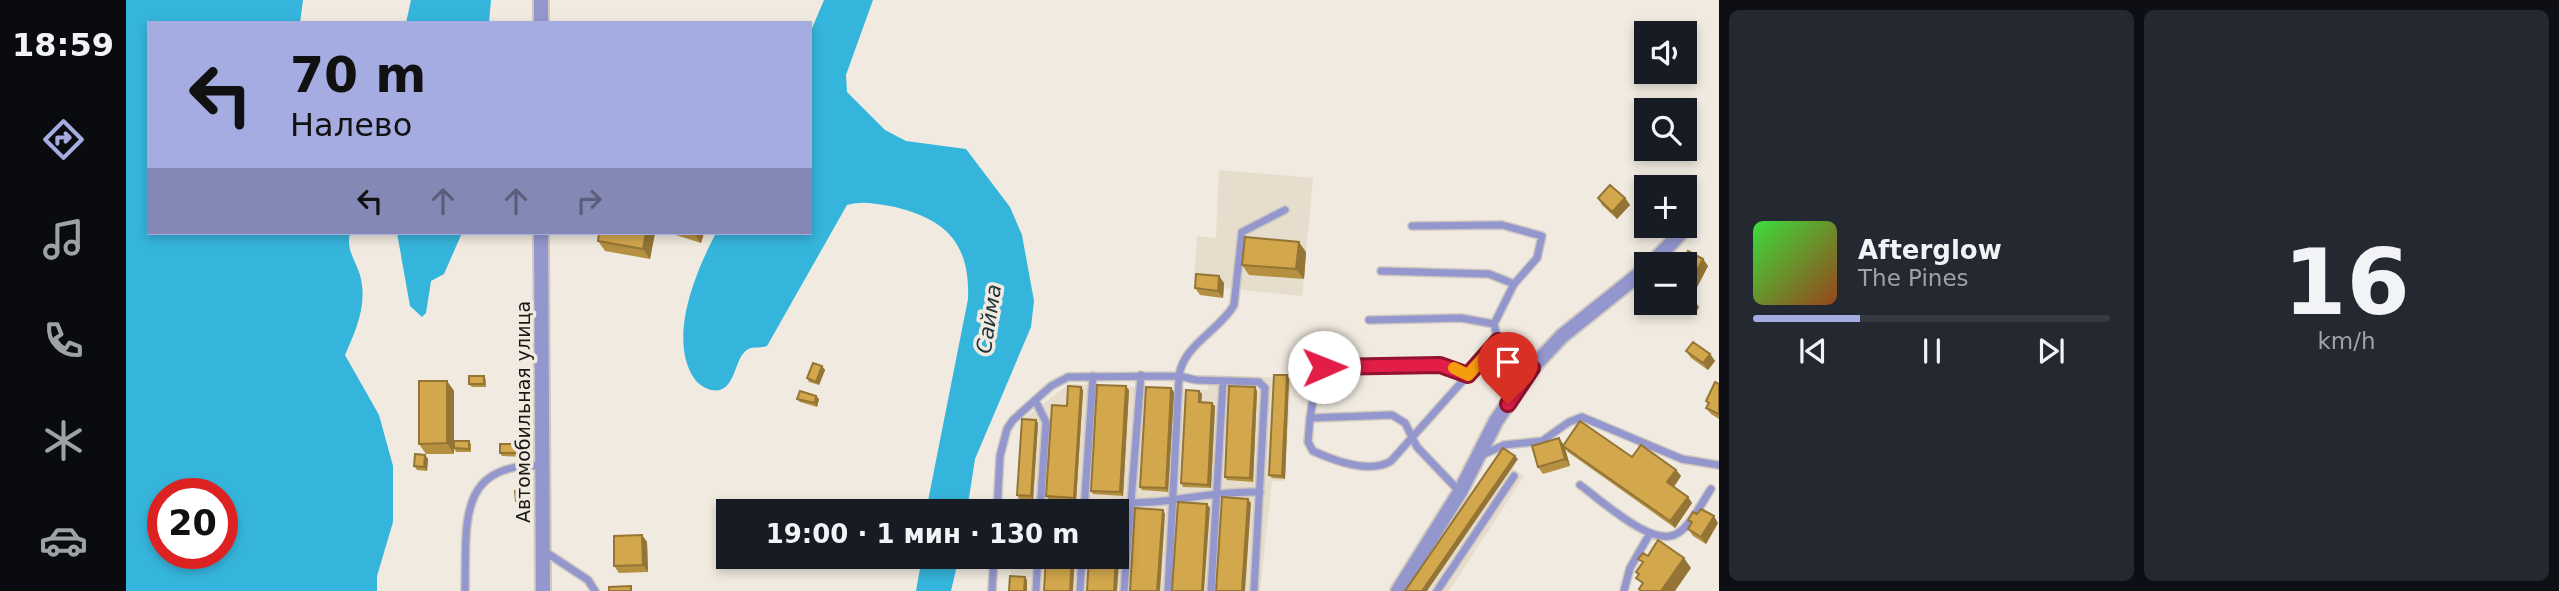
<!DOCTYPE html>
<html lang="ru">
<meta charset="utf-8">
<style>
:root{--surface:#171b24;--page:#242831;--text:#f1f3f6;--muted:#9ea1a6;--line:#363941;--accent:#a4ace2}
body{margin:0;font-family:"DejaVu Sans",sans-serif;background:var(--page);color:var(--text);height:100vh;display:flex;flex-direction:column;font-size:26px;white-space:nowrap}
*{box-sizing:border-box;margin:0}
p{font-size:23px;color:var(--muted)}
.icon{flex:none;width:38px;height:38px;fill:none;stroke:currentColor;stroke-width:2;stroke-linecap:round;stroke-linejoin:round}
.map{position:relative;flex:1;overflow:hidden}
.panel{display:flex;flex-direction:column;gap:10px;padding:10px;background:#0d0f14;width:840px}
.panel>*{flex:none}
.banner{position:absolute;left:21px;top:21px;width:665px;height:214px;border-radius:0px;box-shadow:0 4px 10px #0003;background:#a4ace2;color:#111;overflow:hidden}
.tools{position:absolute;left:1508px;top:21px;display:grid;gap:14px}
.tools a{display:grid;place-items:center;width:63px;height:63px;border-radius:0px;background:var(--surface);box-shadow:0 4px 10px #0003;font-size:35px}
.speed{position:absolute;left:21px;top:478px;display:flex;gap:14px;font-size:35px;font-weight:700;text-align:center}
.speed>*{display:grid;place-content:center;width:91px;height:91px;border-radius:50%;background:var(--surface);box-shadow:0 4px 10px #0003;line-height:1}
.speed .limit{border:10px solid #d22;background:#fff;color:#111}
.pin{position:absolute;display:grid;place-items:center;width:60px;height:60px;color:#fff;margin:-72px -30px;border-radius:50% 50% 50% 0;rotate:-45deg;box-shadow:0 0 7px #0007}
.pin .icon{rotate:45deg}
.me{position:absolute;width:77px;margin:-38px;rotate:89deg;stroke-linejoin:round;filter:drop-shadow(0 0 5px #0008)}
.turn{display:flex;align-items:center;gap:24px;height:147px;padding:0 28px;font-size:32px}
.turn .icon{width:91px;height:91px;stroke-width:2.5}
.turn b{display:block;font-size:49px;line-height:60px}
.lanes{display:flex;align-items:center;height:66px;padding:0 28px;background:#0003;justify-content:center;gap:35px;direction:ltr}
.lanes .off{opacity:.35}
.panel .tile{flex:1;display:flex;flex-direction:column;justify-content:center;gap:10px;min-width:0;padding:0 24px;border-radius:10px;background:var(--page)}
.panel .dial{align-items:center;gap:0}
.dial b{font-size:91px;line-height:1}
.song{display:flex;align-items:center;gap:21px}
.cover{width:84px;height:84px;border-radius:10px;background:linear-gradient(135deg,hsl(120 70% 55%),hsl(20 70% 35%))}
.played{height:7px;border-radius:4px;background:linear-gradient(90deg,var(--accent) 30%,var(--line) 30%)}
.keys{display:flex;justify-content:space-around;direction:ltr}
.panel .tiles{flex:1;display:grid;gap:10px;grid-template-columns:repeat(2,1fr)}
.trip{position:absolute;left:590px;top:499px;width:413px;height:70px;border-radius:0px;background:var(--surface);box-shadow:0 4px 10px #0003;font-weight:700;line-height:70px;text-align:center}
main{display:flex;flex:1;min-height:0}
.tabs{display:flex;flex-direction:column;width:126px;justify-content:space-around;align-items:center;background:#090b0e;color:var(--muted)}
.tabs .icon{width:49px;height:49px}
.tabs .selected{color:var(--accent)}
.tabs b{font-size:32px;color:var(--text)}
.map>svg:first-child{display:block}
</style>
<main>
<nav class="tabs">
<b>18:59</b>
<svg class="icon selected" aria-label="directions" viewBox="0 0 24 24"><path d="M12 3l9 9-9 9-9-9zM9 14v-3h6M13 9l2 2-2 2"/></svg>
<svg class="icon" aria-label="music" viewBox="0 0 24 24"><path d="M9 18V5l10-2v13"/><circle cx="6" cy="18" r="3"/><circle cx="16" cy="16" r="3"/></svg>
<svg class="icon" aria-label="phone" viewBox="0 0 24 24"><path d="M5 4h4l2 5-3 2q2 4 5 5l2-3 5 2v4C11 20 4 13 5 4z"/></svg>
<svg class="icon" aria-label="climate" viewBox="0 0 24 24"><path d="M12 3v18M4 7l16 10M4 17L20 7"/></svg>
<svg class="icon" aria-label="car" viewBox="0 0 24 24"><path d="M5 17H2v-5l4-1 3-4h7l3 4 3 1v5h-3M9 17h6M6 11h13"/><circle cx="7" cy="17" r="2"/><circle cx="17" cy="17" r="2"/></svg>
</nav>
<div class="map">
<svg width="1593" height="591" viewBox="0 0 1593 591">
<rect width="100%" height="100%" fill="#f0eae0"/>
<path fill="#e6ddcc" d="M 1093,170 L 1187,178 L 1176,296 L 1098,288 L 1097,298 L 1074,295 L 1075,281 L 1068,280 L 1071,236 L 1090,238 Z
M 1083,375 L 1165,378 L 1159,481 L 1146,481 L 1134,591 L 884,591 L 886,557 L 990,556 L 990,511 L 890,511 L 896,420 L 943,384 L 1082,390 Z
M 1379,451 L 1392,459 L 1386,468 L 1398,476 L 1323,591 L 1283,591 Z"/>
<path fill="#36b5dc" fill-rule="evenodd" d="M 0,0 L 177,0 L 174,23 L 23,23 L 23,233 L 224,233 C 220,250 229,259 234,275 C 242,304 230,330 219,355 L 253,415 L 267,466 L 267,522 L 251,576 L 251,591 L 0,591 ZM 37,494 L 96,494 L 96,553 L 37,553 Z
M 285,0 L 365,0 L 363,23 L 280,23 Z
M 698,0 L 747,0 L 720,75 L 721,92 L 759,130 L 780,141 L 840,149 L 884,207 L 896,235 L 908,301 L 905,327 L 849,459 L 841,511 L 800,511 L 842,299 C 844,245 822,220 769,207 C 752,204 737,200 721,205 L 641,346 C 635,348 630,347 625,348 C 608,353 612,384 594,390 C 585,392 576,387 570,381 C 540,341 570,271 590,233 L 684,233 L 684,33 Z
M 271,233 L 336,233 L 318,274 L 305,281 L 300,313 L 296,317 L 284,306 Z
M 796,557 L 833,557 L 825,591 L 790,591 Z"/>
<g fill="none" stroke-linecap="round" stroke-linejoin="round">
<g stroke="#cec8c0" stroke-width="10">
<path id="lane" d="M 1286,226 L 1376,225 L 1416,236 L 1411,258 L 1388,284 L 1368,324 L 1372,341 L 1406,368
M 1255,271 L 1363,274 L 1388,284
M 1243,320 L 1335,318 L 1368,324
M 909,400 L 920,422 L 914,511
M 1184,418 L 1182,442 L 1187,451 C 1209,461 1244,474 1265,461 L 1342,375
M 1354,456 L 1378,445 L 1416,441 L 1443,422 L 1456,417 L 1556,459 L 1593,465
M 1454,485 C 1474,499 1528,550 1552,533 C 1566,524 1576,502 1585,489
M 1334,492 L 1291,447 L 1279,423 L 1266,415 L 1184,418 L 1192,369 L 1198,367 L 1314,365 L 1342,375 L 1372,341
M 871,506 L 932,511
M 871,511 L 874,456 L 881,429 L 887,420 L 925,386 L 942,377 L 1053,376 C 1057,345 1093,331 1108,305 L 1116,232 L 1159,210
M 953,511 C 979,501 1010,504 1038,501 C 1070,497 1101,491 1134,492
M 958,511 L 967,376
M 418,551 L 462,580 L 469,591
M 339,591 C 341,527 329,462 416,466
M 866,591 L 868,556
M 910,591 L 912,556
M 954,591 L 956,556
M 998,591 L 1015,375
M 1042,591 L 1053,376 L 1070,380 L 1133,382 L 1139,388 L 1128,591
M 1085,591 L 1097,382
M 1311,591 L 1388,476
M 1498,591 L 1504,568 L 1523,535"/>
</g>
<g stroke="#cec8c0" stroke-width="18">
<path id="street" d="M 415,0 L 415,23
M 415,233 L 417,591
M 1525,264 L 1554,234
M 1272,591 L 1334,492 L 1370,421 L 1406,368 L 1436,336 L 1521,268"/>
</g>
<use href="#lane" stroke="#9397ce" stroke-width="7"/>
<use href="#street" stroke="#9397ce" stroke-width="14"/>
</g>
<path fill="#b59041" d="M 1472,198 L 1499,198 L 1504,205 L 1491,219 L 1476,205 Z
M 529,233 L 524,259 L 479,251 L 472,241 Z
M 548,233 L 578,233 L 575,243 L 550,235 Z
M 1180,252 L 1178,279 L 1123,275 L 1116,265 Z
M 1577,259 L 1582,266 L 1568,293 L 1566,299 L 1573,307 L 1569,314 L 1561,310 L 1559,315 L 1544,307 L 1541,303 L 1559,303 Z
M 1093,276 L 1098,283 L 1097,298 L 1074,295 L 1069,288 Z
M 1560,351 L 1584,354 L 1589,361 L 1582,370 L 1565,358 Z
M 696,366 L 699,370 L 693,385 L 683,382 L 681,378 Z
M 1161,375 L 1163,379 L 1159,479 L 1146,478 L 1143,475 Z
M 358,376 L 360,380 L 360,387 L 346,387 L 343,384 Z
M 321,381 L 328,391 L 328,441 L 343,441 L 345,444 L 345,452 L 330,452 L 328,448 L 328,445 L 328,454 L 300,454 L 293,444 Z
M 1593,384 L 1593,419 L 1585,414 L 1580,408 L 1582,405 L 1580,401 Z
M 957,390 L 950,502 L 923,500 L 920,496 Z
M 1003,390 L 997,496 L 967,494 L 965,491 Z
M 1073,391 L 1076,394 L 1075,402 L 1089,406 L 1085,488 L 1057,487 L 1055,483 Z
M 1131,391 L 1127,482 L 1101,480 L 1099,477 Z
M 1048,392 L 1042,492 L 1016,490 L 1014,487 Z
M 690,396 L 693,399 L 691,407 L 674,402 L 671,399 Z
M 912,423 L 907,500 L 893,499 L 891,495 Z
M 1433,438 L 1437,445 L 1506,457 L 1550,470 L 1555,476 L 1548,487 L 1562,497 L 1566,503 L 1549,528 L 1442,452 L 1439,448 L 1444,466 L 1417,474 L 1412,467 Z
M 396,448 L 396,457 L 376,456 L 374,453 Z
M 299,455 L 302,459 L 301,471 L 291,470 L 288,466 Z
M 403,491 L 405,495 L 405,504 L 392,504 L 390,501 Z
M 1562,520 L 1592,523 L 1580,544 L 1567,536 L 1562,529 L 1565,524 Z
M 516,535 L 521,542 L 522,572 L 493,573 L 488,566 Z"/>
<path fill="#947535" d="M 1499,198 L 1504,205 L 1491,219 L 1486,212 Z
M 520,233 L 529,233 L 524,259 L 517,249 Z
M 568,233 L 578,233 L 575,243 Z
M 1173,242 L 1180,252 L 1178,279 L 1170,269 Z
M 1577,259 L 1582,266 L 1568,293 L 1565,303 L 1560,296 L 1563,286 Z
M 1093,276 L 1098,283 L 1097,298 L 1092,291 Z
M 1568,300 L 1573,307 L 1569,314 L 1564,307 Z
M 1557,303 L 1561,310 L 1559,315 L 1554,308 Z
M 1584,354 L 1589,361 L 1582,370 L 1577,363 Z
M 696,366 L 699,370 L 693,385 L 690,382 Z
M 1161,375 L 1163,379 L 1159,479 L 1156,476 Z
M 321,381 L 328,391 L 328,454 L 321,443 Z
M 1000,386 L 1003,390 L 997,496 L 994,492 Z
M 955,387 L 957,390 L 950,502 L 948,498 Z
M 1129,387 L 1131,391 L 1127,482 L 1124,478 Z
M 1045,388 L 1048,392 L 1042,492 L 1040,488 Z
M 1073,391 L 1076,394 L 1075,405 L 1073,402 Z
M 690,396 L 693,399 L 691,407 L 689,403 Z
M 1086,403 L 1089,406 L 1085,488 L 1082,485 Z
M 910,420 L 912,423 L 907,500 L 905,496 Z
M 1433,438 L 1438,445 L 1444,466 L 1439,459 Z
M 394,444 L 396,448 L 396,457 L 393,453 Z
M 299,455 L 302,459 L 301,471 L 298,467 Z
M 1389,456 L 1392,459 L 1301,591 L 1296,591 Z
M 1550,470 L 1555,476 L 1546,489 L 1541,482 Z
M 403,491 L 405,495 L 405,504 L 403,500 Z
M 1562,497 L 1566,503 L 1549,528 L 1544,521 Z
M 1122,499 L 1125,503 L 1119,591 L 1116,591 Z
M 1081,504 L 1084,508 L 1078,591 L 1076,591 Z
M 1037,510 L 1039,514 L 1034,591 L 1031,591 Z
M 993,514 L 996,518 L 991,591 L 988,591 Z
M 1588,516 L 1592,523 L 1580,544 L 1575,537 Z
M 516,535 L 521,542 L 522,572 L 517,565 Z
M 946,556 L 949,556 L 947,591 L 944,591 Z
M 1558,558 L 1565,568 L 1549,591 L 1535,591 Z
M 899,577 L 901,580 L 901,591 L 898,591 Z"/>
<path fill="#d3a74c" stroke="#947535" stroke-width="2" d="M 1484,185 L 1499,198 L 1486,212 L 1472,198 Z
M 473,233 L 520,233 L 517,249 L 472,241 Z
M 1119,237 L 1173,242 L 1170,269 L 1116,265 Z
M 1562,251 L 1577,259 L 1563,286 L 1560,296 L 1568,300 L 1564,307 L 1557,303 L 1554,308 L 1545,303 L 1559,303 L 1559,264 L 1556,264 Z
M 1070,274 L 1093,276 L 1092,291 L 1069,288 Z
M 1567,342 L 1584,354 L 1577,363 L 1560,351 Z
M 687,363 L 696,366 L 690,382 L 681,378 Z
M 1148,375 L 1161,375 L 1156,476 L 1143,475 Z
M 343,376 L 358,376 L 358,384 L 343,384 Z
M 293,381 L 321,381 L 321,443 L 293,444 Z
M 1589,382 L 1593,384 L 1593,414 L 1580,408 L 1583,403 L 1580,401 Z
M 971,385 L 1000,386 L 994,492 L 965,491 Z
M 942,386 L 955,387 L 948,498 L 920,496 L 926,405 L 941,406 Z
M 1103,386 L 1129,387 L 1124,478 L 1099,477 Z
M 1020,387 L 1045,388 L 1040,488 L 1014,487 Z
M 1060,390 L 1073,391 L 1073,402 L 1086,403 L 1082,485 L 1055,483 Z
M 674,391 L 690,396 L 689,403 L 671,399 Z
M 896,419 L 910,420 L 905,496 L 891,495 Z
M 1454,421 L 1506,457 L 1515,445 L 1550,470 L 1541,482 L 1562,497 L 1544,521 L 1437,446 Z
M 1433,438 L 1439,459 L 1412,467 L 1406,446 Z
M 328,441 L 343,441 L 343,449 L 328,448 Z
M 374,444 L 394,444 L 393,453 L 374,453 Z
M 1377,448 L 1389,456 L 1296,591 L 1279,591 Z
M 289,454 L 299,455 L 298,467 L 288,466 Z
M 389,491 L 403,491 L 403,500 L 390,501 Z
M 1096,497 L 1122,499 L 1116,591 L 1090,591 Z
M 1052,502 L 1081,504 L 1076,591 L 1046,591 Z
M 1009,508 L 1037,510 L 1031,591 L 1004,591 Z
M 1575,509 L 1588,516 L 1575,537 L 1562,529 L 1566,522 L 1562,520 L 1567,512 L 1571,514 Z
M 990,514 L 993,514 L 990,551 Z
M 516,535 L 517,565 L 488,566 L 488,536 Z
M 1532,540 L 1558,558 L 1535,591 L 1515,591 L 1513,589 L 1517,583 L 1510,578 L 1513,574 L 1510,572 L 1517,562 L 1512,559 L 1517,553 L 1522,556 Z
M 920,556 L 946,556 L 944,591 L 918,591 Z
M 963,556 L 990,556 L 988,591 L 961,591 Z
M 884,576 L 899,577 L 898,591 L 883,591 Z
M 505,586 L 505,591 L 483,591 L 483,587 Z"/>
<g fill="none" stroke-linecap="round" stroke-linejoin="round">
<g stroke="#92132f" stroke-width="18">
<path id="route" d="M 1198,367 L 1314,365 L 1342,375 L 1372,341 L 1406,368 L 1382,404"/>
</g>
<use href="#route" stroke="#e11d48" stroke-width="12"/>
<path stroke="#f59e0b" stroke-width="12" d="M 1328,368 L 1342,375 L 1368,346"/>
</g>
<g text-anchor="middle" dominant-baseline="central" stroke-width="7" stroke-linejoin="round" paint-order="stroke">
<g font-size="19" fill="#1a1815" stroke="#f0eae0">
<text transform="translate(397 412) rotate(-90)">Автомобильная улица</text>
</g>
<g font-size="21" font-style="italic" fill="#1f343b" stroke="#f0eae0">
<text transform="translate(863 319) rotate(-81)">Сайма</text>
</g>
</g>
</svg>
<div class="tools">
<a><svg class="icon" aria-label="sound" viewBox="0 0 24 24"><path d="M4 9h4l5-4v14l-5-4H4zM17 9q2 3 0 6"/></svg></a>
<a><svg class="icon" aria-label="search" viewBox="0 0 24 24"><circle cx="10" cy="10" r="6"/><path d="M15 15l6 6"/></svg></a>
<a>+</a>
<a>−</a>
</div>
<div class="speed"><div class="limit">20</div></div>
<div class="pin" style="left:1382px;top:404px;background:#d93025"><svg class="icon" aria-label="arrive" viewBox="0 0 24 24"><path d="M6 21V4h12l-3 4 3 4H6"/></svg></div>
<svg class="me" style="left:1198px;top:367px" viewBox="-20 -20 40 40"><circle r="19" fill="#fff"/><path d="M0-13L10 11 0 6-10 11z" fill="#e11d48"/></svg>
<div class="trip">19:00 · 1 мин · 130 m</div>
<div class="banner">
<div class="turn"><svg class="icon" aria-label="left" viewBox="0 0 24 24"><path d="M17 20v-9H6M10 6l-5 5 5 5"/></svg><div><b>70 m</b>Налево</div></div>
<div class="lanes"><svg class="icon" aria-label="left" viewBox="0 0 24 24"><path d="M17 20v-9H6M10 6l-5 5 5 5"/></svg><svg class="icon off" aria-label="ahead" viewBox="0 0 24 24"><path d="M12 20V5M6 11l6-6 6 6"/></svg><svg class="icon off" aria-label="ahead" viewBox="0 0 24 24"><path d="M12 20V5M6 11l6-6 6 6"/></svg><svg class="icon off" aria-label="right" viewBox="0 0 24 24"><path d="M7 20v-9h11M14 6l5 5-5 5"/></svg></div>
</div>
</div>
<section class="panel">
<div class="tiles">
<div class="tile">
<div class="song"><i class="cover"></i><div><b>Afterglow</b><p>The Pines</p></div></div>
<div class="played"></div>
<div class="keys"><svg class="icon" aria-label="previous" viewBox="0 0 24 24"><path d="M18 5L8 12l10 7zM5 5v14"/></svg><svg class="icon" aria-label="pause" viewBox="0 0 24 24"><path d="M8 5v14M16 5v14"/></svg><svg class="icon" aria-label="next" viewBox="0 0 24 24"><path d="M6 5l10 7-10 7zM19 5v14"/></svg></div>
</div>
<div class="tile dial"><b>16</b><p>km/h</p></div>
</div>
</section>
</main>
